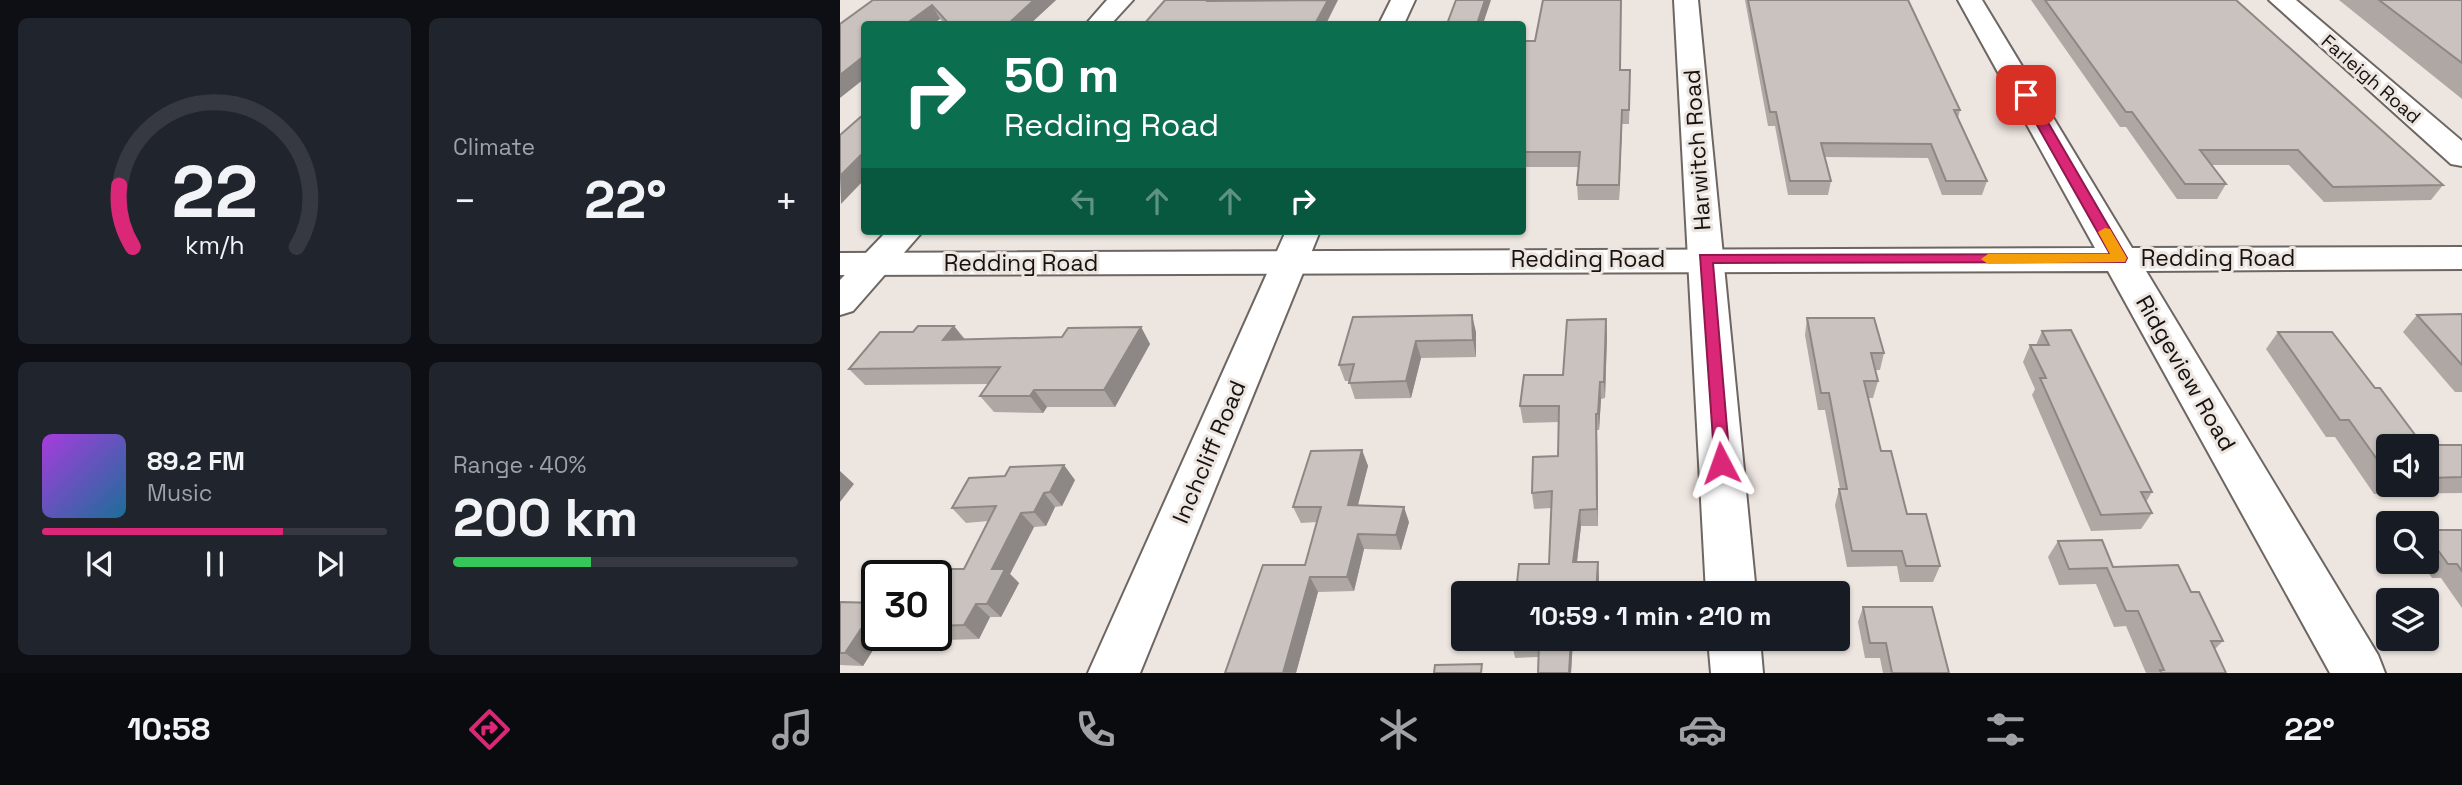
<!DOCTYPE html>
<meta charset="utf-8">
<style>
:root{--surface:#171b24;--page:#20242c;--text:#f1f3f6;--muted:#9ea1a6;--line:#363941;--accent:#db2777}
body{margin:0;font-family:"Space Grotesk",sans-serif;background:var(--page);color:var(--text);height:100vh;display:flex;flex-direction:column;font-size:26px;white-space:nowrap}
*{box-sizing:border-box;margin:0}
p{font-size:23px;color:var(--muted)}
.icon{flex:none;width:38px;height:38px;fill:none;stroke:currentColor;stroke-width:2;stroke-linecap:round;stroke-linejoin:round}
.map{position:relative;flex:1;overflow:hidden}
.details{display:flex;flex-direction:column;gap:18px;padding:18px;background:#0d0f14;width:840px}
.details>*{flex:none}
.hud{position:absolute;left:21px;top:21px;width:665px;height:214px;border-radius:7px;box-shadow:0 2px 5px #0004;background:#0b6e4f;color:#fff;overflow:hidden}
.fabs{position:absolute;left:1536px;top:434px;display:grid;gap:14px}
.fabs a{display:grid;place-items:center;width:63px;height:63px;border-radius:7px;background:var(--surface);box-shadow:0 2px 5px #0004;font-size:35px}
.speed{position:absolute;left:21px;top:560px;display:flex;gap:14px;font-size:35px;font-weight:700;text-align:center}
.speed>*{display:grid;place-content:center;width:91px;height:91px;border-radius:50%;background:var(--surface);box-shadow:0 2px 5px #0004;line-height:1}
.speed .limit{border:4px solid #111;border-radius:10px;background:#fff;color:#111}
.pin{position:absolute;display:grid;place-items:center;width:60px;height:60px;color:#fff;margin:-30px;border-radius:14px;box-shadow:0 4px 10px #0006}
.me{position:absolute;width:77px;margin:-38px;rotate:356deg;stroke-linejoin:round;filter:drop-shadow(0 0 5px #0008)}
.turn{display:flex;align-items:center;gap:24px;height:147px;padding:0 28px;font-size:32px}
.turn .icon{width:91px;height:91px;stroke-width:2.5}
.turn b{display:block;font-size:49px;line-height:60px}
.lanes{display:flex;align-items:center;height:66px;padding:0 28px;background:#0003;justify-content:center;gap:35px;direction:ltr}
.lanes .off{opacity:.35}
.big{font-size:52px;font-weight:700;line-height:1.1}
.details .card{flex:1;display:flex;flex-direction:column;justify-content:center;gap:10px;min-width:0;padding:0 24px;border-radius:10px;background:var(--page)}
.details .dial{align-items:center;gap:0}
.dial svg{height:182px;overflow:visible;fill:none;stroke:var(--line);stroke-width:7;stroke-linecap:round;text-anchor:middle}
.dial text{fill:var(--text);stroke:none}
.song{display:flex;align-items:center;gap:21px}
.cover{width:84px;height:84px;border-radius:10px;background:linear-gradient(135deg,hsl(280 70% 55%),hsl(200 70% 35%))}
.played{height:7px;border-radius:4px;background:linear-gradient(90deg,var(--accent) 70%,var(--line) 70%)}
.keys{display:flex;justify-content:space-around;direction:ltr}
.heat{display:flex;justify-content:space-between;align-items:center;font-size:38px;direction:ltr}
.charge{height:10px;border-radius:5px;background:linear-gradient(90deg,#34c759 40%,var(--line) 0)}
.details .tiles{flex:1;display:grid;gap:18px;grid-template-columns:repeat(2,1fr)}
.trip{position:absolute;left:611px;top:581px;width:399px;height:70px;border-radius:7px;background:var(--surface);box-shadow:0 2px 5px #0004;font-weight:700;line-height:70px;text-align:center}
.tab-bar{display:flex;height:112px;justify-content:space-around;align-items:center;background:#090b0e;color:var(--muted)}
.tab-bar .icon{width:49px;height:49px}
.tab-bar .on{color:var(--accent)}
.tab-bar b{font-size:32px;color:var(--text)}
main{display:flex;flex:1;min-height:0}
.map>svg:first-child{display:block}
</style>
<main>
<section class="details">
<div class="tiles">
<div class="card dial"><svg viewBox="0 0 100 80">
<path d="M14 69A42 42 0 1 1 86 69"/>
<path d="M14 69A42 42 0 0 1 8 42" stroke="#db2777"/>
<text x="50" y="56" font-size="32" font-weight="700">22</text>
<text x="50" y="72" font-size="11">km/h</text>
</svg></div>
<div class="card"><p>Climate</p>
<div class="heat"><a>−</a><b class="big">22°</b><a>+</a></div>
</div>
<div class="card">
<div class="song"><i class="cover"></i><div><b>89.2 FM</b><p>Music</p></div></div>
<div class="played"></div>
<div class="keys"><svg class="icon" aria-label="previous" viewBox="0 0 24 24"><path d="M18 5L8 12l10 7zM5 5v14"/></svg><svg class="icon" aria-label="pause" viewBox="0 0 24 24"><path d="M8 5v14M16 5v14"/></svg><svg class="icon" aria-label="next" viewBox="0 0 24 24"><path d="M6 5l10 7-10 7zM19 5v14"/></svg></div>
</div>
<div class="card"><p>Range · 40%</p><b class="big">200 km</b><div class="charge"></div></div>
</div>
</section>
<div class="map">
<svg width="1622" height="673" viewBox="0 0 1622 673">
<rect width="100%" height="100%" fill="#ede5e0"/>
<g fill="none" stroke-linecap="round" stroke-linejoin="round">
<g stroke="#6d6662" stroke-width="4">
<path id="street" d="M 267,0 L 293,0 L 271,24 L 246,24 Z
M 551,0 L 575,0 L 564,24 L 539,24 Z
M 834,0 L 858,0 L 916,593 L 866,593 Z
M 1429,0 L 1456,0 L 1622,141 L 1622,166 L 1611,164 Z
M 47,231 L 83,231 L 13,311 L 0,315 L 0,280 Z
M 446,231 L 480,231 L 300,673 L 248,673 Z
M 868,639 L 920,639 L 923,673 L 871,673 Z"/>
</g>
<g stroke="#6d6662" stroke-width="4">
<path id="secondary" d="M 1118,0 L 1142,0 L 1292,248 L 1622,247 L 1622,269 L 1306,271 L 1538,655 L 1545,673 L 1490,673 L 1268,271 L 0,275 L 0,253 L 1255,248 Z"/>
</g>
<use href="#street" fill="#fff" fill-rule="evenodd"/>
<use href="#secondary" fill="#fff" fill-rule="evenodd"/>
</g>
<path fill="#aea7a3" fill-rule="evenodd" d="M 33,0 L 216,0 L 190,24 L 105,24 L 100,19 Z
M 905,0 L 1068,0 L 1120,110 L 1118,118 L 1147,181 L 1142,195 L 1102,195 L 1088,158 L 985,157 L 991,181 L 988,195 L 948,195 L 935,126 L 928,126 Z
M 1191,0 L 1396,0 L 1603,185 L 1591,200 L 1484,202 L 1449,165 L 1371,165 L 1386,184 L 1377,199 L 1337,199 L 1286,127 L 1280,127 Z
M 1499,0 L 1622,0 L 1622,99 Z
M 682,41 L 780,70 L 790,84 L 789,124 L 782,124 L 779,200 L 738,200 L 737,185 L 739,167 L 682,167 Z
M 1622,314 L 1622,392 L 1615,392 L 1563,332 L 1577,315 Z
M 513,317 L 636,332 L 636,357 L 581,358 L 571,398 L 515,399 L 509,381 L 505,381 L 499,365 Z
M 967,318 L 1044,353 L 1040,370 L 1035,370 L 1038,381 L 1033,398 L 1028,398 L 1041,451 L 1067,514 L 1100,566 L 1093,582 L 1060,582 L 1057,566 L 1007,567 L 995,505 L 999,489 L 1000,489 L 985,410 L 978,410 L 965,335 Z
M 766,319 L 767,336 L 765,398 L 761,399 L 759,430 L 757,430 L 758,526 L 741,526 L 737,562 L 758,562 L 759,578 L 758,593 L 676,593 L 709,564 L 711,508 L 694,509 L 692,493 L 718,456 L 719,422 L 683,423 L 680,406 L 723,375 Z
M 114,326 L 125,339 L 222,337 L 301,327 L 310,344 L 275,407 L 207,407 L 203,413 L 154,412 L 140,396 L 148,384 L 25,385 L 9,369 L 73,332 Z
M 1202,331 L 1312,492 L 1306,502 L 1312,513 L 1301,529 L 1251,531 L 1192,395 L 1195,389 L 1183,362 L 1190,345 L 1196,345 Z
M 1438,332 L 1535,388 L 1579,440 L 1587,445 L 1622,445 L 1622,493 L 1534,494 L 1495,437 L 1486,437 L 1426,349 ZM 1549,446 L 1587,446 L 1587,485 L 1549,485 Z
M 522,450 L 528,466 L 518,505 L 569,522 L 561,550 L 524,549 L 514,591 L 478,592 L 456,673 L 465,565 L 477,522 L 461,523 L 453,507 Z
M 165,476 L 235,480 L 222,506 L 215,507 L 206,526 L 194,527 L 170,574 L 179,583 L 161,617 L 150,617 L 139,639 L 38,642 L 23,666 L 0,665 L 0,602 L 37,603 L 37,635 L 96,635 L 96,591 L 124,569 L 148,521 L 126,523 L 112,508 Z
M 1587,530 L 1622,530 L 1622,608 L 1601,578 L 1592,578 L 1581,562 L 1587,562 Z
M 1218,541 L 1273,567 L 1351,592 L 1383,641 L 1375,649 L 1386,673 L 1306,673 L 1286,626 L 1274,627 L 1256,584 L 1219,585 L 1208,557 Z
M 1023,607 L 1109,673 L 1043,673 L 1040,658 L 1025,658 L 1018,622 Z
M 672,639 L 757,639 L 757,640 L 733,640 L 731,673 L 698,673 L 698,657 L 675,658 L 672,643 Z"/>
<path fill="#8d8885" d="M 194,0 L 216,0 L 190,24 L 168,24 Z
M 488,0 L 498,0 L 486,24 L 475,24 Z
M 645,0 L 651,0 L 643,24 L 637,24 Z
M 92,5 L 100,19 L 93,24 L 66,24 Z
M 24,56 L 24,79 L 0,98 L 0,75 Z
M 782,110 L 782,124 L 779,200 L 779,185 Z
M 24,152 L 24,180 L 1,204 L 0,176 Z
M 632,315 L 636,332 L 636,357 L 633,340 Z
M 766,319 L 767,336 L 765,398 L 764,382 Z
M 114,326 L 127,343 L 103,340 Z
M 301,327 L 310,344 L 275,407 L 264,390 Z
M 576,341 L 581,358 L 571,398 L 566,381 Z
M 760,382 L 761,399 L 759,430 L 758,414 Z
M 194,390 L 207,407 L 203,413 L 190,396 Z
M 756,414 L 757,430 L 758,526 L 757,509 Z
M 522,450 L 528,466 L 514,520 L 508,505 Z
M 224,465 L 235,480 L 222,506 L 210,492 Z
M 0,471 L 14,484 L 0,502 Z
M 204,493 L 215,507 L 206,526 L 194,512 Z
M 564,507 L 569,522 L 561,550 L 556,535 Z
M 740,510 L 741,526 L 735,578 L 733,562 Z
M 181,513 L 194,527 L 170,574 L 179,583 L 161,617 L 147,604 L 152,569 Z
M 518,534 L 524,549 L 514,591 L 507,577 Z
M 758,562 L 759,578 L 758,593 L 756,593 Z
M 470,577 L 478,592 L 456,673 L 443,673 Z
M 136,604 L 150,617 L 139,639 L 124,625 Z
M 21,629 L 38,642 L 23,666 L 5,653 Z
M 731,639 L 733,639 L 731,673 L 729,673 Z"/>
<path fill="#cac2be" stroke="#8d8885" stroke-width="2" d="M 33,0 L 194,0 L 168,24 L 109,24 L 92,5 L 66,24 L 24,24 L 24,56 L 0,75 L 0,24 Z
M 325,0 L 369,0 L 368,1 L 488,0 L 475,24 L 304,24 Z
M 616,0 L 645,0 L 637,24 L 607,24 Z
M 703,0 L 781,0 L 780,70 L 790,70 L 789,110 L 782,110 L 779,185 L 737,185 L 740,152 L 682,152 L 682,41 L 695,41 Z
M 908,0 L 1068,0 L 1120,110 L 1114,110 L 1147,181 L 1106,181 L 1091,144 L 981,143 L 991,181 L 950,181 L 936,112 L 930,112 Z
M 1205,0 L 1396,0 L 1603,185 L 1493,187 L 1458,150 L 1360,150 L 1386,184 L 1345,184 L 1292,112 L 1286,112 Z
M 1539,0 L 1622,0 L 1622,63 Z
M 24,114 L 24,152 L 0,176 L 0,135 Z
M 1622,314 L 1622,365 L 1577,315 Z
M 632,315 L 633,340 L 576,341 L 566,381 L 509,383 L 514,364 L 499,365 L 513,317 Z
M 967,318 L 1034,318 L 1044,353 L 1031,353 L 1038,381 L 1024,381 L 1041,451 L 1051,451 L 1067,514 L 1086,514 L 1100,566 L 1066,566 L 1062,551 L 1012,551 L 999,489 L 1007,489 L 1000,452 L 989,393 L 981,393 Z
M 766,319 L 764,382 L 760,382 L 758,414 L 756,414 L 757,509 L 740,510 L 733,562 L 758,562 L 756,593 L 676,593 L 679,564 L 709,564 L 712,491 L 692,493 L 693,457 L 718,456 L 719,406 L 680,406 L 684,375 L 723,375 L 727,320 Z
M 78,326 L 114,326 L 103,340 L 222,337 L 228,328 L 301,327 L 264,390 L 194,390 L 190,396 L 140,396 L 160,367 L 9,369 L 40,332 L 73,332 Z
M 1231,330 L 1312,492 L 1301,492 L 1312,513 L 1261,515 L 1200,378 L 1206,378 L 1190,345 L 1209,345 L 1202,331 Z
M 1438,332 L 1492,332 L 1535,388 L 1540,388 L 1579,440 L 1587,445 L 1622,445 L 1622,477 L 1587,478 L 1587,446 L 1549,446 L 1549,476 L 1509,420 L 1500,420 Z
M 522,450 L 508,505 L 564,507 L 556,535 L 518,534 L 507,577 L 470,577 L 443,673 L 385,673 L 423,565 L 465,565 L 481,507 L 453,507 L 471,451 Z
M 224,465 L 210,492 L 204,493 L 194,512 L 181,513 L 152,569 L 165,569 L 147,604 L 136,604 L 124,625 L 96,626 L 96,591 L 109,569 L 124,569 L 156,506 L 112,508 L 129,478 L 165,476 L 170,467 Z
M 1587,530 L 1622,530 L 1622,571 L 1617,564 L 1608,564 L 1587,535 Z
M 1262,540 L 1273,567 L 1338,565 L 1351,592 L 1359,592 L 1383,641 L 1371,641 L 1386,673 L 1321,673 L 1320,670 L 1324,670 L 1298,611 L 1286,611 L 1267,568 L 1229,569 L 1218,541 Z
M 0,602 L 37,603 L 37,629 L 21,629 L 5,653 L 0,653 Z
M 1023,607 L 1092,607 L 1109,673 L 1052,673 L 1046,643 L 1030,643 Z
M 672,639 L 731,639 L 729,673 L 698,673 L 699,643 L 672,643 Z
M 642,664 L 641,673 L 594,673 L 595,665 Z"/>
<path fill="#db2777" stroke="#8e194d" stroke-width="2" d="M 1186,92 L 1192,95 L 1287,258 L 1285,262 L 873,263 L 890,463 L 888,468 L 875,468 L 860,255 L 1270,254 L 1180,95 Z"/>
<path fill="#f59e0b" d="M 1265,228 L 1270,229 L 1287,258 L 1285,262 L 1148,264 L 1141,259 L 1148,254 L 1270,254 L 1258,232 Z"/>
<g text-anchor="middle" dominant-baseline="central" stroke-width="6" stroke-linejoin="round" paint-order="stroke">
<g font-size="19" fill="#151210" stroke="#ede5e0">
<text transform="translate(1531 79) rotate(41)">Farleigh Road</text>
</g>
<g font-size="23" fill="#151210" stroke="#ede5e0">
<text transform="translate(857 150) rotate(-94)">Harwitch Road</text>
<text x="1378" y="258">Redding Road</text>
<text x="748" y="259">Redding Road</text>
<text x="181" y="263">Redding Road</text>
<text transform="translate(1346 373) rotate(60)">Ridgeview Road</text>
<text transform="translate(369 452) rotate(-67)">Inchcliff Road</text>
</g>
</g>
</svg>
<div class="fabs">
<a><svg class="icon" aria-label="sound" viewBox="0 0 24 24"><path d="M4 9h4l5-4v14l-5-4H4zM17 9q2 3 0 6"/></svg></a>
<a><svg class="icon" aria-label="search" viewBox="0 0 24 24"><circle cx="10" cy="10" r="6"/><path d="M15 15l6 6"/></svg></a>
<a><svg class="icon" aria-label="layers" viewBox="0 0 24 24"><path d="M12 4l9 5-9 5-9-5zM3 14l9 5 9-5"/></svg></a>
</div>
<div class="speed"><div class="limit">30</div></div>
<div class="pin" style="left:1186px;top:95px;background:#d93025"><svg class="icon" aria-label="arrive" viewBox="0 0 24 24"><path d="M6 21V4h12l-3 4 3 4H6"/></svg></div>
<svg class="me" style="left:881px;top:463px" viewBox="-20 -20 40 40"><path d="M0-17L14 15 0 8-14 15z" fill="#db2777" stroke="#fff" stroke-width="4"/></svg>
<div class="trip">10:59 · 1 min · 210 m</div>
<div class="hud">
<div class="turn"><svg class="icon" aria-label="right" viewBox="0 0 24 24"><path d="M7 20v-9h11M14 6l5 5-5 5"/></svg><div><b>50 m</b>Redding Road</div></div>
<div class="lanes"><svg class="icon off" aria-label="left" viewBox="0 0 24 24"><path d="M17 20v-9H6M10 6l-5 5 5 5"/></svg><svg class="icon off" aria-label="ahead" viewBox="0 0 24 24"><path d="M12 20V5M6 11l6-6 6 6"/></svg><svg class="icon off" aria-label="ahead" viewBox="0 0 24 24"><path d="M12 20V5M6 11l6-6 6 6"/></svg><svg class="icon" aria-label="right" viewBox="0 0 24 24"><path d="M7 20v-9h11M14 6l5 5-5 5"/></svg></div>
</div>
</div>
</main>
<nav class="tab-bar">
<b>10:58</b>
<svg class="icon on" aria-label="directions" viewBox="0 0 24 24"><path d="M12 3l9 9-9 9-9-9zM9 14v-3h6M13 9l2 2-2 2"/></svg>
<svg class="icon" aria-label="music" viewBox="0 0 24 24"><path d="M9 18V5l10-2v13"/><circle cx="6" cy="18" r="3"/><circle cx="16" cy="16" r="3"/></svg>
<svg class="icon" aria-label="phone" viewBox="0 0 24 24"><path d="M5 4h4l2 5-3 2q2 4 5 5l2-3 5 2v4C11 20 4 13 5 4z"/></svg>
<svg class="icon" aria-label="climate" viewBox="0 0 24 24"><path d="M12 3v18M4 7l16 10M4 17L20 7"/></svg>
<svg class="icon" aria-label="car" viewBox="0 0 24 24"><path d="M5 17H2v-5l4-1 3-4h7l3 4 3 1v5h-3M9 17h6M6 11h13"/><circle cx="7" cy="17" r="2"/><circle cx="17" cy="17" r="2"/></svg>
<svg class="icon" aria-label="filters" viewBox="0 0 24 24"><path d="M4 7h16M4 17h16"/><circle cx="9" cy="7" r="2"/><circle cx="15" cy="17" r="2"/></svg>
<b>22°</b>
</nav>
